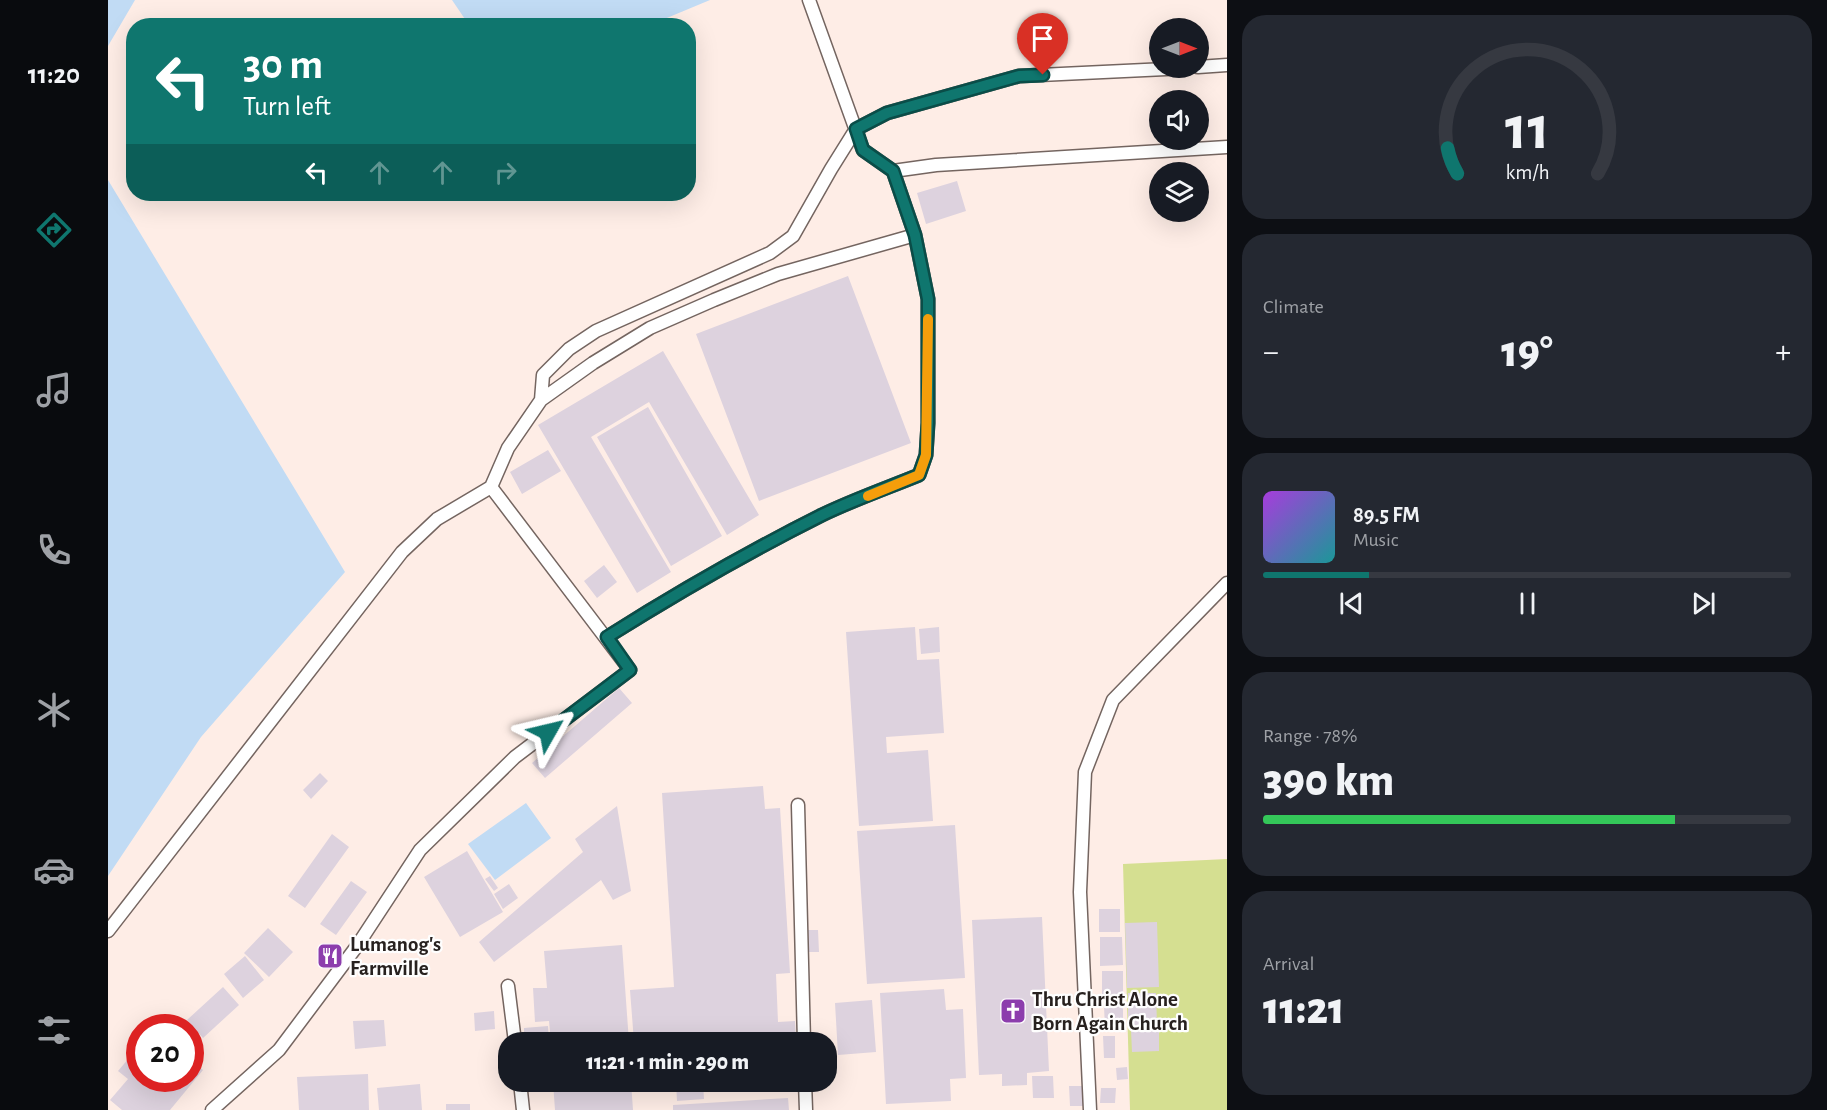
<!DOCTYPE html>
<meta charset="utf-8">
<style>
:root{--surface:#171b24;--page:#242831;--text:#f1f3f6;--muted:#9ea1a6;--line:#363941;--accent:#0f766e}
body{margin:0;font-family:"Alegreya Sans",sans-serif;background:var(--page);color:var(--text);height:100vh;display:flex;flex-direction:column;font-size:22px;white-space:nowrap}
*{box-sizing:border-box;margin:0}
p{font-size:20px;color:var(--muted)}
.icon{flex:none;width:33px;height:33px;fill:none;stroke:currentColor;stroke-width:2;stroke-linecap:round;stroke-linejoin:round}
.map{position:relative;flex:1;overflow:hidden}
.side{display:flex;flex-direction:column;gap:15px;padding:15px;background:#0d0f14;width:600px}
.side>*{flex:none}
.banner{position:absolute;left:18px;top:18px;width:570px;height:183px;border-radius:24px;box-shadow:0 6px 24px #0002;background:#0f766e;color:#fff;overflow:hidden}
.needle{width:39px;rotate:90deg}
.tools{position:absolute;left:1041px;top:18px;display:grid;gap:12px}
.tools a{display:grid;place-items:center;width:60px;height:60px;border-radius:50%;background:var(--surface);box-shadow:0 6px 24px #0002;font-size:30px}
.speed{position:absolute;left:18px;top:1014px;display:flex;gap:12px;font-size:30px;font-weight:700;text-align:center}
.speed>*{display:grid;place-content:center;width:78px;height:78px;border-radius:50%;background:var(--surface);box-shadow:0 6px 24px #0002;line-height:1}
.speed .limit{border:9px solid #d22;background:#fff;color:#111}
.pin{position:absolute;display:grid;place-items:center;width:51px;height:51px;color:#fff;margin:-62px -26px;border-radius:50% 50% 50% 0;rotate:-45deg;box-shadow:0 0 6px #0007}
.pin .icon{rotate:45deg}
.me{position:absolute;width:66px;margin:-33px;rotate:53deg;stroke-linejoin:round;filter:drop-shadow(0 0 4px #0008)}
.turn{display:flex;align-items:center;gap:21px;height:126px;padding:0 18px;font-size:27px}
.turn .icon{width:78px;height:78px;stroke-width:2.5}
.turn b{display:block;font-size:42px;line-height:51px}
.lanes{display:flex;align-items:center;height:57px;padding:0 18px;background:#0003;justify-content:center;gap:30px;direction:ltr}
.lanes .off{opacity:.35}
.big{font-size:45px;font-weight:800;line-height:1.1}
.side .tile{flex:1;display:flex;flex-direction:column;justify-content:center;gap:9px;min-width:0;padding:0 21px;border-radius:24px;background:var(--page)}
.side .dial{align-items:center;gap:0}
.dial svg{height:156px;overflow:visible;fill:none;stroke:var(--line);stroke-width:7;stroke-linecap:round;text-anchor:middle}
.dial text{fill:var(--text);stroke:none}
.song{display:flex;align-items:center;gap:18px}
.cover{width:72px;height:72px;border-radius:9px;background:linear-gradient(135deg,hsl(280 70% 55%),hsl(180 70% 35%))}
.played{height:6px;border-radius:3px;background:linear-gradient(90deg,var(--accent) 20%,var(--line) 20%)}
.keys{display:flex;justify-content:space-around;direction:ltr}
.heat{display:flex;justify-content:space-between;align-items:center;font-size:33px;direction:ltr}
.charge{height:9px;border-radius:4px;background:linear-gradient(90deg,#34c759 78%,var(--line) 0)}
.trip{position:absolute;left:390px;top:1032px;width:339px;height:60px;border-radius:24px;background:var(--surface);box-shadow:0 6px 24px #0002;font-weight:800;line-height:60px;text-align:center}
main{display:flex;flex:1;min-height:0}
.tab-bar{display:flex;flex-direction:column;width:108px;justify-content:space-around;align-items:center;background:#090b0e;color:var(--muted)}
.tab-bar .icon{width:42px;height:42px}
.tab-bar .on{color:var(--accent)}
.tab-bar b{font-size:27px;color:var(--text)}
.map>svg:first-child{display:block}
</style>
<main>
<nav class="tab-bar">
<b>11:20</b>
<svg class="icon on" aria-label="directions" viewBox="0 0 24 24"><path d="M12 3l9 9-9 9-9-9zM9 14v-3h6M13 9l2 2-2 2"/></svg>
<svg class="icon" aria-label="music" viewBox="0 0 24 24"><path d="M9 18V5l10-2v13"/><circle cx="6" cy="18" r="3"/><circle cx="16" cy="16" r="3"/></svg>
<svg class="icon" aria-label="phone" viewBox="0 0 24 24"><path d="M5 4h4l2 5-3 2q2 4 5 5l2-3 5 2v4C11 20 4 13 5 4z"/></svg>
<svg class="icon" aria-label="climate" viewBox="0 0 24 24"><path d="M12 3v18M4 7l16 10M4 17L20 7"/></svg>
<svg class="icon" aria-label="car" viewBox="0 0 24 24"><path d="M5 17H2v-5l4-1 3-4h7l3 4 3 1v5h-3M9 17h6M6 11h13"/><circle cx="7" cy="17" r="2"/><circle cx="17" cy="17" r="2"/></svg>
<svg class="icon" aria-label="filters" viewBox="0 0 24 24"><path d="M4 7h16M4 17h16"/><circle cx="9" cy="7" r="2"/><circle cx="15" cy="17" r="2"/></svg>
</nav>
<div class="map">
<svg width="1119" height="1110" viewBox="0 0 1119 1110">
<rect width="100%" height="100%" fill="#feede6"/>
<path fill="#d5df91" d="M 1119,859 L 1119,1110 L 1022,1110 L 1015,864 Z"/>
<path fill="#c1dbf4" d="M 0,0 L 27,0 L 0,46 Z
M 344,0 L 602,0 L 542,25 L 361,25 Z
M 0,180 L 237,572 L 93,737 L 0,876 Z
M 418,803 L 443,838 L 387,880 L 360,844 Z"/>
<path fill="#ddd2de" d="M 849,181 L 858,211 L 818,224 L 809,193 Z
M 740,276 L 803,443 L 651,501 L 588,334 Z
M 555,351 L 651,515 L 619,535 L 541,402 L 483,437 L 563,572 L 529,593 L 430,425 Z
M 540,407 L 614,536 L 563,566 L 489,437 Z
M 440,450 L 453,471 L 414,494 L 402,472 Z
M 496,565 L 509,582 L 489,598 L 476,581 Z
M 807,627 L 809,660 L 831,659 L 836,733 L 778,737 L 779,753 L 820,750 L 825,821 L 751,826 L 738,632 Z
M 831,627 L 832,652 L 813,654 L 811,629 Z
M 511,688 L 524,703 L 437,778 L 424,763 Z
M 212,773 L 220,781 L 203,799 L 195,790 Z
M 655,786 L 657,809 L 672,808 L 682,973 L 668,974 L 670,1022 L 687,1021 L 688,1042 L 526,1042 L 522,990 L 566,987 L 554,793 Z
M 509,806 L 523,891 L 505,900 L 493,880 L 386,962 L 371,942 L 475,852 L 467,839 Z
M 847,825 L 857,978 L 759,984 L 749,831 Z
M 224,834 L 241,847 L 197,908 L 180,896 Z
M 359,851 L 395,912 L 352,937 L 316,877 Z
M 382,876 L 390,888 L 386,891 L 377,879 Z
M 243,881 L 259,892 L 228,935 L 212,924 Z
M 401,884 L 410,898 L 395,909 L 386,894 Z
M 991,909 L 1012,909 L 1012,932 L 991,932 Z
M 934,917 L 941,1071 L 919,1073 L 919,1085 L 894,1086 L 894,1074 L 871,1075 L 864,920 Z
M 1049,922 L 1051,987 L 1019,988 L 1017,923 Z
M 160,928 L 185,952 L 161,977 L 136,953 Z
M 700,930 L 710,930 L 711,952 L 701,952 Z
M 992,937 L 1014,937 L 1015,965 L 992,966 Z
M 514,945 L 521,1042 L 443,1042 L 441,1021 L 427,1022 L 425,988 L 439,988 L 436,951 Z
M 137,956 L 156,980 L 135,998 L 116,974 Z
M 994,971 L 1015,971 L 1015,995 L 994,995 Z
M 115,987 L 131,1005 L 95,1038 L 79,1020 Z
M 836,989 L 838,1010 L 855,1009 L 858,1078 L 842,1079 L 843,1101 L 778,1104 L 772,993 Z
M 1020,993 L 1048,993 L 1049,1025 L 1020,1026 Z
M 1013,996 L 1013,1003 L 998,1004 L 997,997 Z
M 764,1000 L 768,1052 L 730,1055 L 727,1003 Z
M 1015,1005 L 1015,1030 L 997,1030 L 996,1006 Z
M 386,1011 L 387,1029 L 367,1031 L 366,1013 Z
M 276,1020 L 278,1046 L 247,1049 L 245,1021 Z
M 440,1026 L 441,1042 L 416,1042 L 416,1028 Z
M 1051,1029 L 1051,1051 L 1024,1052 L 1023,1030 Z
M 995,1036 L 1007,1036 L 1007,1058 L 996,1058 Z
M 21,1058 L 32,1067 L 32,1078 L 82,1078 L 82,1060 L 95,1070 L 62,1110 L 14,1110 L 2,1100 L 20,1079 L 10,1071 Z
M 1019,1067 L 1020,1079 L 1009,1080 L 1008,1068 Z
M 260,1074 L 261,1110 L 191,1110 L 189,1077 Z
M 924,1076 L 945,1076 L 946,1098 L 925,1098 Z
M 445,1082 L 523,1082 L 525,1110 L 447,1110 Z
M 568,1082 L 595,1082 L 596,1099 L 569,1101 Z
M 312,1084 L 314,1110 L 271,1110 L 269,1088 Z
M 961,1086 L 977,1086 L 978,1106 L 962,1106 Z
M 993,1088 L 1008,1088 L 1007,1103 L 992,1103 Z
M 680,1098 L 681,1110 L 565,1110 L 565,1105 Z
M 338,1104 L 362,1104 L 362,1110 L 338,1110 Z"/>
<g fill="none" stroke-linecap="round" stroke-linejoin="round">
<g stroke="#746560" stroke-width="15">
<path id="service" d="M 701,0 L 755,150 L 785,171 L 828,165 L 1119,147
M 1090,67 L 1119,65
M 433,400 L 435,375 L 461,349 L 488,331 L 662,253 L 685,236 L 723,169 L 748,129 L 779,113 L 911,76 L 1079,68
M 499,637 C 569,593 640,552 714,515 C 745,500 779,488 811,475 L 818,455 L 820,423 L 820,299 L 807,235 L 785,171
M 690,805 L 696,1042
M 0,931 L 294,552 L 329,519 L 383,487 L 400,448 L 433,400 L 485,363 L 542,328 L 606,300 L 670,274 L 807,235
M 400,986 L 407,1042
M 412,1082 L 415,1110
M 697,1082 L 698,1110
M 104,1110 L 171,1050 L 249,946 L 312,850 L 407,757 L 522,670 L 383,487
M 982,1110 L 972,892 L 977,772 L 1005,700 L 1119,583"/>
</g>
<use href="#service" stroke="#fff" stroke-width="12"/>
</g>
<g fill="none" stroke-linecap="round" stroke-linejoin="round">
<g stroke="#0a4d48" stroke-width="15">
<path id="route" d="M 440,732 L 522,670 L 499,637 C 569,593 640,552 714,515 C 745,500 779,488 811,475 L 818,455 L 820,423 L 820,299 L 807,235 L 785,171 L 755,150 L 748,129 L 779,113 L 911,76 L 935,75"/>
</g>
<use href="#route" stroke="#0f766e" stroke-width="10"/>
<path stroke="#f59e0b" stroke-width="10" d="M 760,496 L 811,475 L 818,455 L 820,319"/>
</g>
<defs>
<g id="restaurant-square" transform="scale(1.35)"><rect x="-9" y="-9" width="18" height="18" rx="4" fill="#8c3dad" stroke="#fefefe"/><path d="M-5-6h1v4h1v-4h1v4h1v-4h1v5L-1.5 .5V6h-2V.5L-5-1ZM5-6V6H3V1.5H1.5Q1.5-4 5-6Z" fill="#fff"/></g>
<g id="church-square" transform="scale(1.35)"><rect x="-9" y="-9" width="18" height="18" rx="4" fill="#8c3dad" stroke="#fefefe"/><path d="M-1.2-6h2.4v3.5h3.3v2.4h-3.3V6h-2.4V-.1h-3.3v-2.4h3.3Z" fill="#fff"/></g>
</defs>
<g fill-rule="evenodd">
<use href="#restaurant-square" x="222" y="956"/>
<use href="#church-square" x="905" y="1011"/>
</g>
<g text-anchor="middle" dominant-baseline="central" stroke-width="4.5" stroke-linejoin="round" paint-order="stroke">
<g font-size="21" font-weight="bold" fill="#27211f" stroke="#fefefe" text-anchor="start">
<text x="242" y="944">Lumanog's<tspan x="242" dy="24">Farmville</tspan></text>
<text x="924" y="999">Thru Christ Alone<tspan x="924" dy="24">Born Again Church</tspan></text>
</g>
</g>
</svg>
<div class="tools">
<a><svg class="needle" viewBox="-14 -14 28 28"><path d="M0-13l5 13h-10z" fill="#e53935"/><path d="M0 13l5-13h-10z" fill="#9ea1a6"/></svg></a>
<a><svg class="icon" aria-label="sound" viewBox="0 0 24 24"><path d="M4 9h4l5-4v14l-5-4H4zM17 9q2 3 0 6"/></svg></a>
<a><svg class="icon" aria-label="layers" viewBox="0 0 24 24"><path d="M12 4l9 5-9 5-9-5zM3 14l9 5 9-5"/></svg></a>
</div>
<div class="speed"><div class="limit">20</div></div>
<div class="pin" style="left:935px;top:75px;background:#d93025"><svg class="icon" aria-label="arrive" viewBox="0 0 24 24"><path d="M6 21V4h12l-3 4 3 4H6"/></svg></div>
<svg class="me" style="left:440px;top:732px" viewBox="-20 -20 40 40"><path d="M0-17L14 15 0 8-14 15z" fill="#0f766e" stroke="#fff" stroke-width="4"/></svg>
<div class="trip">11:21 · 1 min · 290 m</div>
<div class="banner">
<div class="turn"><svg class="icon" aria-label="left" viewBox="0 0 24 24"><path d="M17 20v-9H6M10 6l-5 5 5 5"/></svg><div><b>30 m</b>Turn left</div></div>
<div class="lanes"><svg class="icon" aria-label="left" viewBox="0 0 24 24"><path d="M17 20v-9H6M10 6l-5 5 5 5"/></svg><svg class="icon off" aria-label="ahead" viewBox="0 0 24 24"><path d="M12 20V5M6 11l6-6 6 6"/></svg><svg class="icon off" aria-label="ahead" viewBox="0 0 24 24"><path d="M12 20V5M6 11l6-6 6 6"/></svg><svg class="icon off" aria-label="right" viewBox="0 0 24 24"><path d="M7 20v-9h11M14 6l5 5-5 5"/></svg></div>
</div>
</div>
<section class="side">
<div class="tile dial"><svg viewBox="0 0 100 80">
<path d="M14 69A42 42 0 1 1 86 69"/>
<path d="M14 69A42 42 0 0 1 9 56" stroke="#0f766e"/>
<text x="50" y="56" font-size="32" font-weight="700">11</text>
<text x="50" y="72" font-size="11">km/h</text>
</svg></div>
<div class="tile"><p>Climate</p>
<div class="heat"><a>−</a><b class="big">19°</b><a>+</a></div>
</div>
<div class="tile">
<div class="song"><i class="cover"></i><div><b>89.5 FM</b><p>Music</p></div></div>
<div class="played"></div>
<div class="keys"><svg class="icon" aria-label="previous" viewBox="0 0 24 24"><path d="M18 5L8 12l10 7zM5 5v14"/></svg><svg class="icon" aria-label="pause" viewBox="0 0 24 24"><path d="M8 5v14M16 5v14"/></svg><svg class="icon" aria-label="next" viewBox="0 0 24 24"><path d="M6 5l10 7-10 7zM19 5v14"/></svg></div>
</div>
<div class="tile"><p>Range · 78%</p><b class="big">390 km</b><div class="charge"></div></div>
<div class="tile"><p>Arrival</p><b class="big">11:21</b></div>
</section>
</main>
